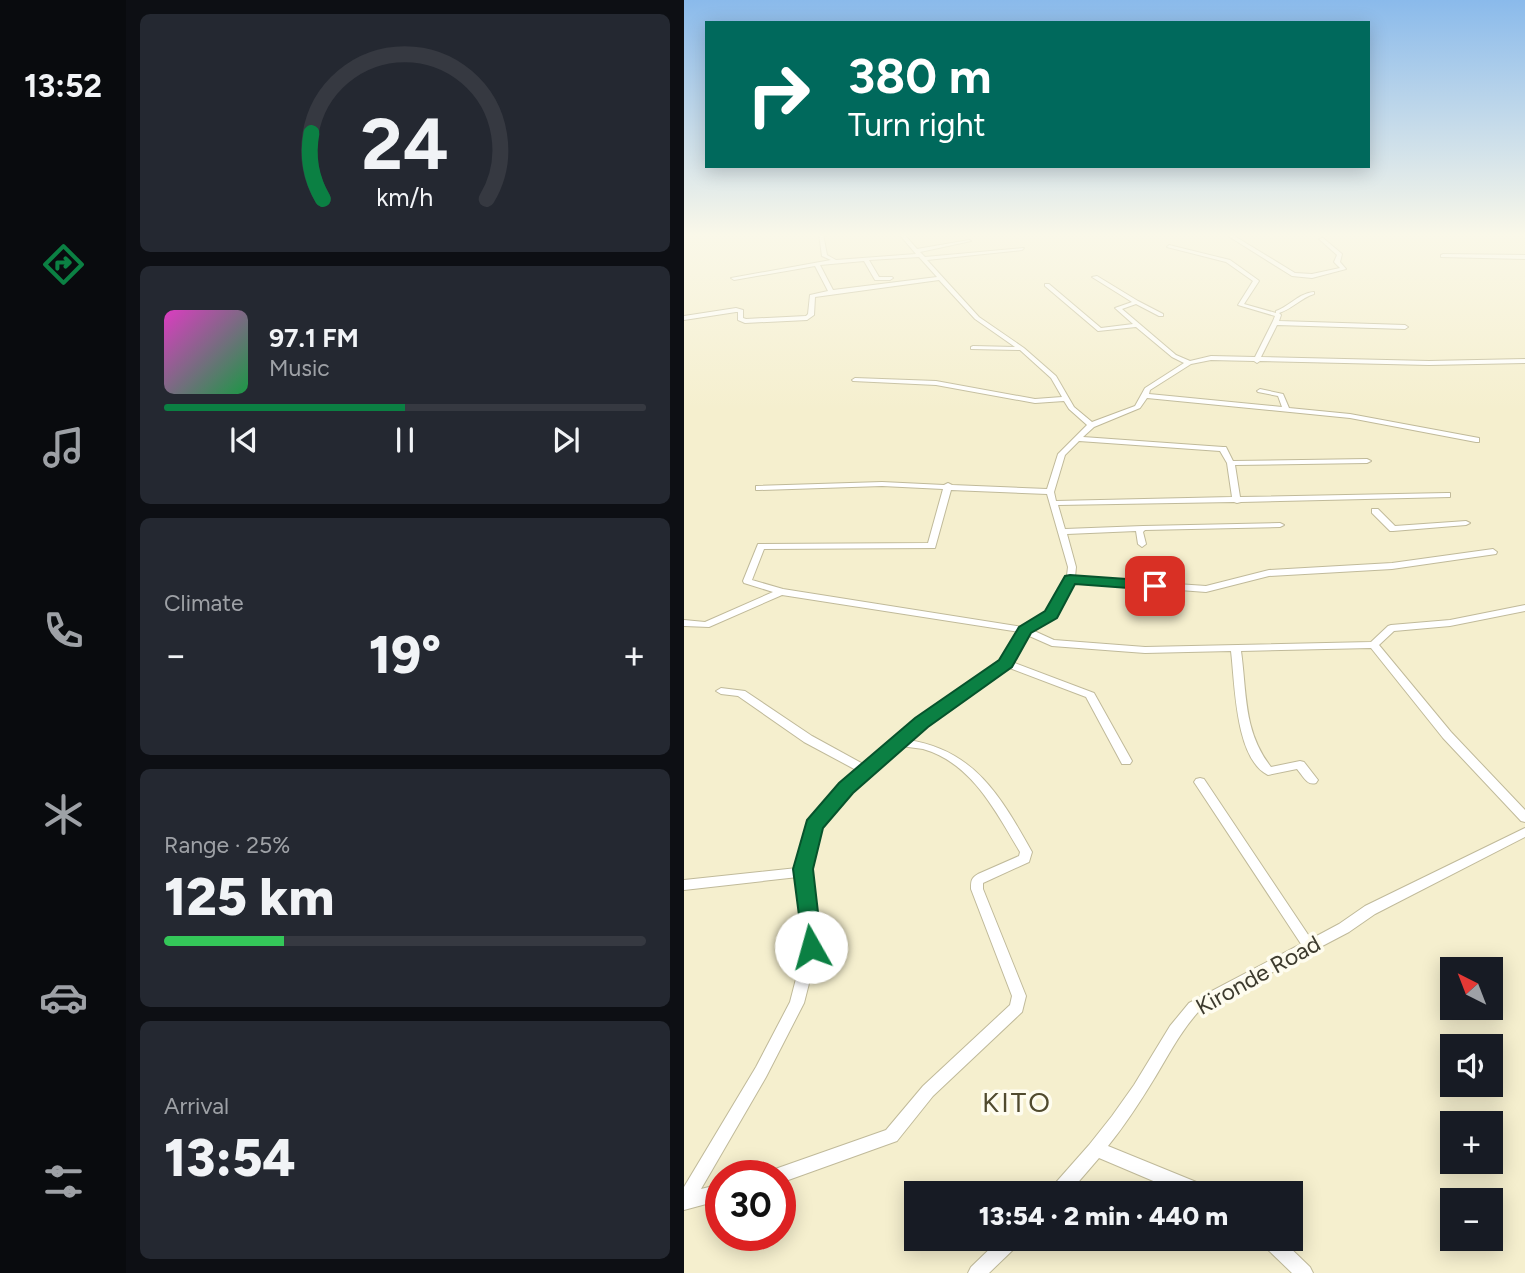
<!DOCTYPE html>
<meta charset="utf-8">
<style>
:root{--surface:#171b24;--page:#242831;--text:#f1f3f6;--muted:#9ea1a6;--line:#363941;--accent:#0b8043}
body{margin:0;font-family:Figtree,sans-serif;background:var(--page);color:var(--text);height:100vh;display:flex;flex-direction:column;font-size:26px;white-space:nowrap}
*{box-sizing:border-box;margin:0}
p{font-size:23px;color:var(--muted)}
.icon{flex:none;width:38px;height:38px;fill:none;stroke:currentColor;stroke-width:2;stroke-linecap:round;stroke-linejoin:round}
.map{position:relative;flex:1;overflow:hidden}
.sheet{display:flex;flex-direction:column;gap:14px;padding:14px;background:#0d0f14;width:558px}
.sheet>*{flex:none}
.hud{position:absolute;left:21px;top:21px;width:665px;height:147px;border-radius:0px;box-shadow:0 4px 18px #0003;background:#00695c;color:#fff;overflow:hidden}
.needle{width:46px;rotate:318deg}
.tools{position:absolute;left:756px;top:957px;display:grid;gap:14px}
.tools a{display:grid;place-items:center;width:63px;height:63px;border-radius:0px;background:var(--surface);box-shadow:0 4px 18px #0003;font-size:35px}
.speed{position:absolute;left:21px;top:1160px;display:flex;gap:14px;font-size:35px;font-weight:700;text-align:center}
.speed>*{display:grid;place-content:center;width:91px;height:91px;border-radius:50%;background:var(--surface);box-shadow:0 4px 18px #0003;line-height:1}
.speed .limit{border:10px solid #d22;background:#fff;color:#111}
.pin{position:absolute;display:grid;place-items:center;width:60px;height:60px;color:#fff;margin:-30px;border-radius:14px;box-shadow:0 4px 10px #0006}
.me{position:absolute;width:77px;margin:-38px;rotate:353deg;stroke-linejoin:round;filter:drop-shadow(0 0 5px #0008)}
.turn{display:flex;align-items:center;gap:24px;height:147px;padding:0 28px;font-size:32px}
.turn .icon{width:91px;height:91px;stroke-width:2.5}
.turn b{display:block;font-size:49px;line-height:60px}
.big{font-size:52px;font-weight:800;line-height:1.1}
.sheet .tile{flex:1;display:flex;flex-direction:column;justify-content:center;gap:10px;min-width:0;padding:0 24px;border-radius:10px;background:var(--page)}
.sheet .dial{align-items:center;gap:0}
.dial svg{height:182px;overflow:visible;fill:none;stroke:var(--line);stroke-width:7;stroke-linecap:round;text-anchor:middle}
.dial text{fill:var(--text);stroke:none}
.song{display:flex;align-items:center;gap:21px}
.cover{width:84px;height:84px;border-radius:10px;background:linear-gradient(135deg,hsl(310 70% 55%),hsl(140 70% 35%))}
.played{height:7px;border-radius:4px;background:linear-gradient(90deg,var(--accent) 50%,var(--line) 50%)}
.keys{display:flex;justify-content:space-around;direction:ltr}
.heat{display:flex;justify-content:space-between;align-items:center;font-size:38px;direction:ltr}
.charge{height:10px;border-radius:5px;background:linear-gradient(90deg,#34c759 25%,var(--line) 0)}
.trip{position:absolute;left:220px;top:1181px;width:399px;height:70px;border-radius:0px;background:var(--surface);box-shadow:0 4px 18px #0003;font-weight:800;line-height:70px;text-align:center}
main{display:flex;flex:1;min-height:0}
.tab-bar{display:flex;flex-direction:column;width:126px;justify-content:space-around;align-items:center;background:#090b0e;color:var(--muted)}
.tab-bar .icon{width:49px;height:49px}
.tab-bar .on{color:var(--accent)}
.tab-bar b{font-size:32px;color:var(--text)}
.map>svg:first-child{display:block}
</style>
<main>
<nav class="tab-bar">
<b>13:52</b>
<svg class="icon on" aria-label="directions" viewBox="0 0 24 24"><path d="M12 3l9 9-9 9-9-9zM9 14v-3h6M13 9l2 2-2 2"/></svg>
<svg class="icon" aria-label="music" viewBox="0 0 24 24"><path d="M9 18V5l10-2v13"/><circle cx="6" cy="18" r="3"/><circle cx="16" cy="16" r="3"/></svg>
<svg class="icon" aria-label="phone" viewBox="0 0 24 24"><path d="M5 4h4l2 5-3 2q2 4 5 5l2-3 5 2v4C11 20 4 13 5 4z"/></svg>
<svg class="icon" aria-label="climate" viewBox="0 0 24 24"><path d="M12 3v18M4 7l16 10M4 17L20 7"/></svg>
<svg class="icon" aria-label="car" viewBox="0 0 24 24"><path d="M5 17H2v-5l4-1 3-4h7l3 4 3 1v5h-3M9 17h6M6 11h13"/><circle cx="7" cy="17" r="2"/><circle cx="17" cy="17" r="2"/></svg>
<svg class="icon" aria-label="filters" viewBox="0 0 24 24"><path d="M4 7h16M4 17h16"/><circle cx="9" cy="7" r="2"/><circle cx="15" cy="17" r="2"/></svg>
</nav>
<section class="sheet">
<div class="tile dial"><svg viewBox="0 0 100 80">
<path d="M14 69A42 42 0 1 1 86 69"/>
<path d="M14 69A42 42 0 0 1 9 40" stroke="#0b8043"/>
<text x="50" y="56" font-size="32" font-weight="700">24</text>
<text x="50" y="72" font-size="11">km/h</text>
</svg></div>
<div class="tile">
<div class="song"><i class="cover"></i><div><b>97.1 FM</b><p>Music</p></div></div>
<div class="played"></div>
<div class="keys"><svg class="icon" aria-label="previous" viewBox="0 0 24 24"><path d="M18 5L8 12l10 7zM5 5v14"/></svg><svg class="icon" aria-label="pause" viewBox="0 0 24 24"><path d="M8 5v14M16 5v14"/></svg><svg class="icon" aria-label="next" viewBox="0 0 24 24"><path d="M6 5l10 7-10 7zM19 5v14"/></svg></div>
</div>
<div class="tile"><p>Climate</p>
<div class="heat"><a>−</a><b class="big">19°</b><a>+</a></div>
</div>
<div class="tile"><p>Range · 25%</p><b class="big">125 km</b><div class="charge"></div></div>
<div class="tile"><p>Arrival</p><b class="big">13:54</b></div>
</section>
<div class="map">
<svg width="841" height="1273" viewBox="0 0 841 1273">
<rect width="100%" height="100%" fill="#f5efce"/>
<g fill="none" stroke-linecap="round" stroke-linejoin="round">
<g stroke="#c0ba9a" stroke-width="2">
<path id="minor" d="M 135,234 L 139,234 L 143,255 L 152,260 L 232,254 L 215,234 L 220,234 L 233,249 L 285,240 L 287,241 L 236,252 L 241,257 L 340,248 L 338,250 L 243,260 L 295,317 L 340,348 L 372,376 L 390,407 L 408,422 L 451,406 L 461,388 L 500,363 L 488,357 L 452,327 L 414,331 L 361,286 L 361,284 L 365,284 L 417,328 L 449,324 L 431,308 L 448,302 L 408,277 L 413,276 L 454,301 L 479,314 L 479,316 L 475,316 L 452,304 L 438,309 L 492,355 L 506,361 L 527,356 L 571,357 L 589,321 L 591,316 L 554,305 L 569,281 L 542,262 L 483,247 L 485,245 L 546,260 L 574,280 L 575,281 L 560,304 L 592,313 L 592,311 C 606,306 615,293 630,292 L 630,294 C 617,298 608,309 595,313 L 597,315 L 595,321 L 721,325 L 724,327 L 721,329 L 593,325 L 577,357 L 745,361 L 841,359 L 841,363 L 745,365 L 576,361 L 573,363 L 570,361 L 527,360 L 507,364 L 466,390 L 465,394 L 598,407 L 594,396 L 574,392 L 573,391 L 576,389 L 599,394 L 605,408 L 666,414 L 795,438 L 795,442 L 792,442 L 666,418 L 463,398 L 456,408 L 410,427 L 399,437 L 539,447 L 542,447 L 549,461 L 683,459 L 687,461 L 683,463 L 551,465 L 556,497 L 763,493 L 766,493 L 766,497 L 557,502 L 553,503 L 550,502 L 374,505 L 381,529 L 459,526 L 596,523 L 600,525 L 596,527 L 461,530 L 459,532 L 462,544 L 458,547 L 454,544 L 452,531 L 383,534 L 392,567 L 391,577 L 522,586 L 585,570 L 708,563 L 809,549 L 813,552 L 812,554 L 708,569 L 585,576 L 522,592 L 391,582 L 370,616 L 348,630 L 370,640 L 461,647 L 687,642 L 704,626 L 707,625 L 766,620 L 841,605 L 841,611 L 766,626 L 710,631 L 695,645 L 767,732 L 841,810 L 841,822 L 837,821 L 759,738 L 687,648 L 557,651 C 563,693 559,731 587,767 L 616,761 L 620,762 L 634,780 L 632,783 C 623,786 619,776 613,769 L 584,775 C 551,759 551,683 547,651 L 461,653 L 368,646 L 343,635 L 328,662 L 410,693 L 448,761 L 446,764 L 438,764 L 402,697 L 323,667 L 241,725 L 224,740 C 291,750 317,797 348,852 L 345,862 L 299,883 L 299,889 L 342,996 L 338,1012 L 249,1096 L 213,1141 L 96,1183 L 96,1176 L 86,1176 L 88,1170 L 94,1168 L 202,1130 L 239,1086 L 326,1005 L 328,996 L 287,889 C 287,881 287,878 294,874 L 335,856 L 336,852 C 312,812 288,763 239,749 C 232,748 224,747 217,746 L 166,791 L 136,827 L 125,869 L 134,948 L 120,1003 L 82,1077 L 17,1189 L 37,1184 L 37,1200 L 0,1210 L 0,1187 L 72,1067 L 106,1002 L 120,948 L 114,877 L 0,890 L 0,880 L 113,868 L 126,822 L 158,785 L 174,771 L 120,742 L 54,696 L 37,694 L 32,691 L 37,688 L 61,691 L 128,736 L 181,765 L 233,719 L 318,661 L 335,632 L 98,595 L 25,627 L 0,626 L 0,620 L 21,622 L 89,592 L 60,583 L 59,581 L 74,544 L 244,543 L 259,489 L 198,486 L 75,490 L 72,490 L 72,486 L 198,482 L 260,485 L 264,483 L 268,485 L 363,489 L 374,454 L 403,425 L 385,409 L 380,401 L 351,403 L 252,385 L 169,381 L 168,380 L 171,378 L 252,381 L 351,399 L 378,397 L 367,378 L 336,350 L 287,349 L 287,347 L 289,346 L 331,347 L 291,319 L 255,280 L 131,297 L 130,315 L 123,320 L 61,323 L 54,320 L 54,312 L 52,312 L 0,320 L 0,316 L 52,308 L 59,310 L 59,318 L 62,319 L 122,316 L 124,314 L 126,295 L 144,291 L 131,266 L 50,280 L 47,278 L 147,260 L 138,256 ZM 235,257 L 253,277 L 149,290 L 136,265 L 180,261 L 191,280 L 206,280 L 209,278 L 208,277 L 195,277 L 185,260 ZM 395,441 L 536,451 L 543,463 L 548,497 L 372,501 L 370,492 L 381,455 ZM 267,490 L 363,494 L 384,567 L 382,584 L 364,612 L 339,627 L 99,589 L 68,580 L 80,549 L 251,548 Z
M 541,234 L 547,234 L 611,273 L 628,274 L 656,268 L 650,262 L 653,255 L 635,239 L 639,238 L 658,254 L 656,262 L 662,269 L 628,278 L 608,276 Z
M 759,254 L 841,255 L 841,259 L 757,257 L 757,255 Z
M 688,509 L 694,509 L 711,526 L 782,521 L 786,523 L 782,525 L 709,531 L 706,531 L 688,513 Z
M 516,778 L 520,779 L 627,939 L 655,924 L 681,906 L 841,828 L 841,837 L 691,914 L 665,932 L 515,1011 C 496,1032 484,1056 470,1079 C 456,1102 441,1125 424,1146 L 527,1188 L 529,1194 L 500,1194 L 415,1158 L 384,1194 L 365,1194 L 367,1188 L 405,1145 L 428,1116 L 450,1085 L 486,1026 L 505,1003 L 617,944 L 512,785 L 510,782 L 512,779 Z
M 316,1239 L 336,1239 L 334,1245 L 305,1273 L 284,1273 L 287,1267 Z
M 577,1239 L 597,1239 L 626,1267 L 629,1273 L 608,1273 L 579,1245 Z"/>
</g>
<use href="#minor" fill="#fff" fill-rule="evenodd"/>
</g>
<linearGradient id="sky" x2="0" y2="1"><stop stop-color="#8abaeb"/><stop offset="0.57" stop-color="#faf8e9"/><stop offset="1" stop-color="#faf8e9" stop-opacity="0"/></linearGradient>
<rect width="841" height="412" fill="url(#sky)"/>
<path fill="#0b8043" stroke="#07532c" stroke-width="2" d="M 386,575 L 471,581 L 478,586 L 471,590 L 391,584 L 373,618 L 347,633 L 328,667 L 244,727 L 169,793 L 139,828 L 129,869 L 138,947 L 135,954 L 127,957 L 120,954 L 109,869 L 123,820 L 155,783 L 231,718 L 315,660 L 335,627 L 361,611 L 381,576 Z"/>
<g text-anchor="middle" dominant-baseline="central" stroke-width="7" stroke-linejoin="round" paint-order="stroke">
<g font-size="23" fill="#3d3b2e" stroke="#fefcef">
<text transform="translate(574 975) rotate(-29)">Kironde Road</text>
</g>
<g font-size="28" letter-spacing="2" fill="#504a2e" stroke="#fefcef">
<text x="333" y="1102">KITO</text>
</g>
</g>
</svg>
<div class="tools">
<a><svg class="needle" viewBox="-14 -14 28 28"><path d="M0-13l5 13h-10z" fill="#e53935"/><path d="M0 13l5-13h-10z" fill="#9ea1a6"/></svg></a>
<a><svg class="icon" aria-label="sound" viewBox="0 0 24 24"><path d="M4 9h4l5-4v14l-5-4H4zM17 9q2 3 0 6"/></svg></a>
<a>+</a>
<a>−</a>
</div>
<div class="speed"><div class="limit">30</div></div>
<div class="pin" style="left:471px;top:586px;background:#d93025"><svg class="icon" aria-label="arrive" viewBox="0 0 24 24"><path d="M6 21V4h12l-3 4 3 4H6"/></svg></div>
<svg class="me" style="left:127px;top:947px" viewBox="-20 -20 40 40"><circle r="19" fill="#fff"/><path d="M0-13L10 11 0 6-10 11z" fill="#0b8043"/></svg>
<div class="trip">13:54 · 2 min · 440 m</div>
<div class="hud">
<div class="turn"><svg class="icon" aria-label="right" viewBox="0 0 24 24"><path d="M7 20v-9h11M14 6l5 5-5 5"/></svg><div><b>380 m</b>Turn right</div></div>
</div>
</div>
</main>
